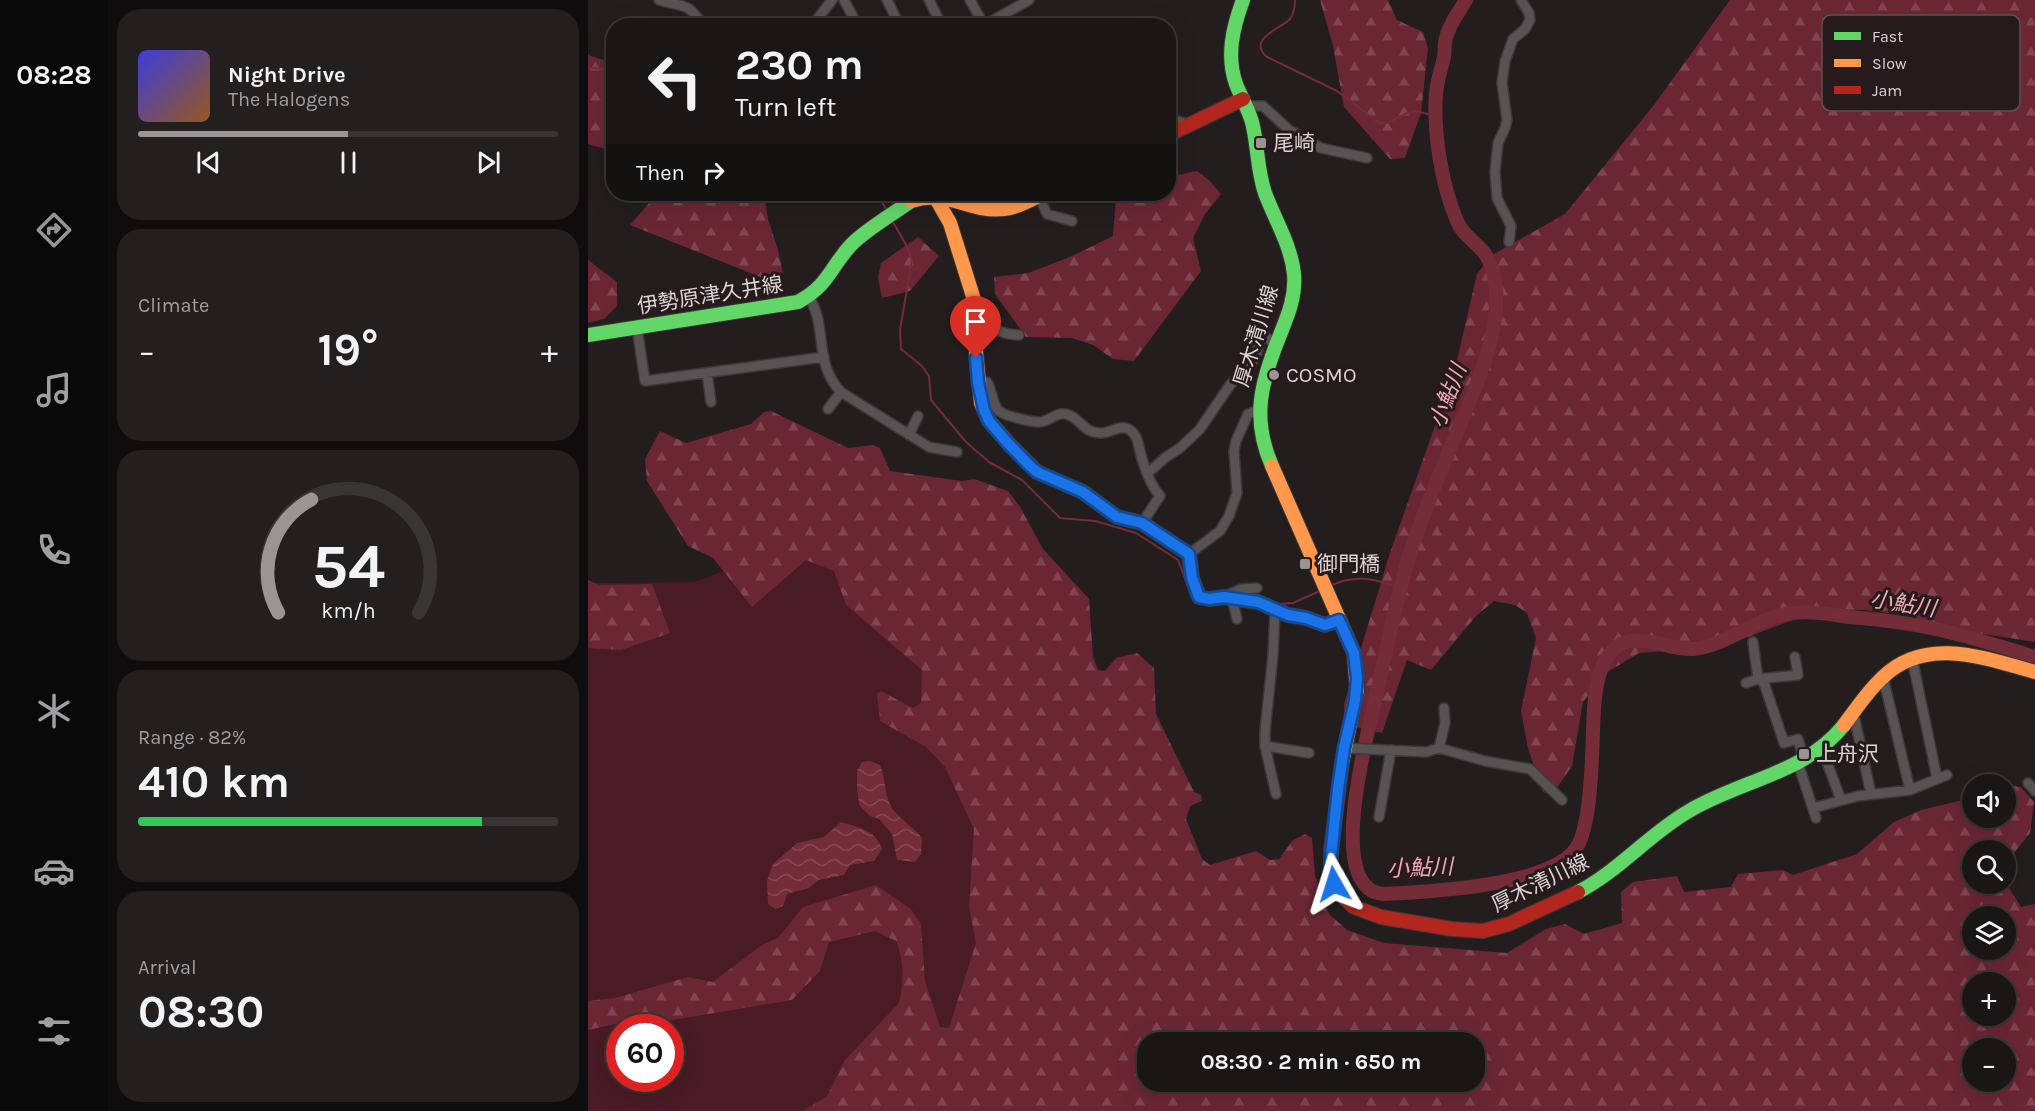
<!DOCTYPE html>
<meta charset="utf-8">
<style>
:root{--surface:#1a1616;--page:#231f1f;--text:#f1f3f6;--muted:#9f9fa1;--line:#383535;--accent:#9b9494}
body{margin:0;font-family:Karla,"Noto Sans JP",sans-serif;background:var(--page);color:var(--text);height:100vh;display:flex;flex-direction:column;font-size:22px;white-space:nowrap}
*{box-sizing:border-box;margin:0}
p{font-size:20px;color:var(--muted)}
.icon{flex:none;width:33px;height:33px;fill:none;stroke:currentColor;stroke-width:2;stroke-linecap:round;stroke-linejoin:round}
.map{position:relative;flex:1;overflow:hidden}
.drawer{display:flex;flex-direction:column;gap:9px;padding:9px;background:#0e0c0c;width:480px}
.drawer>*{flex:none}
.guide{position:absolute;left:18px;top:18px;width:570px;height:183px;border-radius:24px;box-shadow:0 6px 24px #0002,0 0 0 2px var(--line);background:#1a1616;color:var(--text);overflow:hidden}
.fabs{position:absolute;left:1374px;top:774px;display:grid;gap:12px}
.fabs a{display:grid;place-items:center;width:54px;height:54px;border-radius:50%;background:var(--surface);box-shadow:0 6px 24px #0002,0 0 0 2px var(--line);font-size:30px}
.speed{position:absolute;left:18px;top:1014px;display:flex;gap:12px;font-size:30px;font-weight:700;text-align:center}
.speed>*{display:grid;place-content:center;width:78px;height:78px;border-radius:50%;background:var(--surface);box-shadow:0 6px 24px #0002,0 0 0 2px var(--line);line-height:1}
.speed .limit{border:9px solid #d22;background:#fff;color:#111}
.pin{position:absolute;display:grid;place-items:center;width:51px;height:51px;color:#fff;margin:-62px -26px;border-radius:50% 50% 50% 0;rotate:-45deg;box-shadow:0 0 6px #0007}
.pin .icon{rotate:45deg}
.me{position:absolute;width:66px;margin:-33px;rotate:354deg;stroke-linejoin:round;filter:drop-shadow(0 0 4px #0008)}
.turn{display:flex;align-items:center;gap:21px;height:126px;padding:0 30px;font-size:27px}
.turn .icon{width:78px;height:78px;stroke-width:2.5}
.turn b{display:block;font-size:42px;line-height:51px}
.then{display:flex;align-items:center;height:57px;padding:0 30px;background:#0003;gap:12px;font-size:22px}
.big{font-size:45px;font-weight:700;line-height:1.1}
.drawer .tile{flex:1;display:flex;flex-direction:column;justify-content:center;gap:9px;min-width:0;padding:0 21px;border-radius:24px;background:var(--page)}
.drawer .dial{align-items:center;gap:0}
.dial svg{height:156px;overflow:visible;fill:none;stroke:var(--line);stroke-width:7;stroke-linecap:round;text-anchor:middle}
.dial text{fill:var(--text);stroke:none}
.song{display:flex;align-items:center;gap:18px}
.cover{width:72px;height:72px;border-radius:9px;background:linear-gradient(135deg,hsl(240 70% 55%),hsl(30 70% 35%))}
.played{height:6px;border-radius:3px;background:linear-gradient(90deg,var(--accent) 50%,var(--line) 50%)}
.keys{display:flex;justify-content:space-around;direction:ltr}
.heat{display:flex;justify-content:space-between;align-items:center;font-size:33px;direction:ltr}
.charge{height:9px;border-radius:4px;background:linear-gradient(90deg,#34c759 82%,var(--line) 0)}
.trip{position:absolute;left:549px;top:1032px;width:348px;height:60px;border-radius:24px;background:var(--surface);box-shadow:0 6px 24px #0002,0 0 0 2px var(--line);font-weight:700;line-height:60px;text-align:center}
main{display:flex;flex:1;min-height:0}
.dock{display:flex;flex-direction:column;width:108px;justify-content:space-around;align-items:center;background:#0a0909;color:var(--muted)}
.dock .icon{width:42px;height:42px}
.dock .active{color:var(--accent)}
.dock b{font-size:27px;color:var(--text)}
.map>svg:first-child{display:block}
</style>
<main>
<nav class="dock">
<b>08:28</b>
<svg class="icon active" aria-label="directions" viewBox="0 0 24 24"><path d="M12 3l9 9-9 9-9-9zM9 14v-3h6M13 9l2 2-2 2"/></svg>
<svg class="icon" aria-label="music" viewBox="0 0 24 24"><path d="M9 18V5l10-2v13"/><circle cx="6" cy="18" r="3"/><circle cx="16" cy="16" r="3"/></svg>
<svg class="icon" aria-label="phone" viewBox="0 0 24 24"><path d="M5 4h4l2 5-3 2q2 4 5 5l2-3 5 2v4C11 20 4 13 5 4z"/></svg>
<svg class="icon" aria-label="climate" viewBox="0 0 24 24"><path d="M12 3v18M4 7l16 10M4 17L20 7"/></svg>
<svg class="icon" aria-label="car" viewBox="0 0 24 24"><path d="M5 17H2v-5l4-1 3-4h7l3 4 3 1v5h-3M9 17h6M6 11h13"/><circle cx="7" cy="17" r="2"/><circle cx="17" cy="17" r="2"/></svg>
<svg class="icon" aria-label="filters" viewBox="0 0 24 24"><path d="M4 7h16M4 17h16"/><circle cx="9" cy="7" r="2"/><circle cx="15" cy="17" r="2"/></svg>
</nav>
<section class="drawer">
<div class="tile">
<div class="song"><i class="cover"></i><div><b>Night Drive</b><p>The Halogens</p></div></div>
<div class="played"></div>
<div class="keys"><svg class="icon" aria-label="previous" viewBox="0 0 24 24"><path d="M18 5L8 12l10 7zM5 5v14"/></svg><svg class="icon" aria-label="pause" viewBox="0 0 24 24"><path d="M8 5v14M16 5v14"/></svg><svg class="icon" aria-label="next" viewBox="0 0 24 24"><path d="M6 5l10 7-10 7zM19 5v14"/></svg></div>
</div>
<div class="tile"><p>Climate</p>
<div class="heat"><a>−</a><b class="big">19°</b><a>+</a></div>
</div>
<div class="tile dial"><svg viewBox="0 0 100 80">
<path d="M14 69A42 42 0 1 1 86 69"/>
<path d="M14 69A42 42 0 0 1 31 11" stroke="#9b9494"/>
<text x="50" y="56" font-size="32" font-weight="700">54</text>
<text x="50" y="72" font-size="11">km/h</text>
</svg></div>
<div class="tile"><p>Range · 82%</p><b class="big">410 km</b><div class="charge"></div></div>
<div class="tile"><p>Arrival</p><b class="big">08:30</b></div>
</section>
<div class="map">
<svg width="1447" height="1111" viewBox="0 0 1447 1111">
<defs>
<pattern id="forest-firs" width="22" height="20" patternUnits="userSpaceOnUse" patternTransform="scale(1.5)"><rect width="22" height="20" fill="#6b2634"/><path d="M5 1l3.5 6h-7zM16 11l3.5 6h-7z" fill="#804550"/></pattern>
<pattern id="water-waves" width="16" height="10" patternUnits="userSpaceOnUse" patternTransform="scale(1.5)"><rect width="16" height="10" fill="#742c39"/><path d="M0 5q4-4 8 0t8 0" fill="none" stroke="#874a55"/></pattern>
</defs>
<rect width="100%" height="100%" fill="#231d1e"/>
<path fill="#491b24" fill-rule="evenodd" d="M 235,532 L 480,780 L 331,1111 L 0,1111 L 0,583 L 107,582 ZM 32,1028 L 82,1028 L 82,1078 L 32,1078 Z"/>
<path fill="url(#forest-firs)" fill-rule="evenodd" d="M 732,0 L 800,0 L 809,20 L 835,32 L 840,48 L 833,113 L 817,158 L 802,159 L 756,107 L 745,46 Z
M 1142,0 L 1447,0 L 1447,642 L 1376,631 L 1315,615 L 1276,610 L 1234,609 L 1136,646 L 1051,653 L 1018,673 L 995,702 L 984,766 L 964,795 L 955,792 L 940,748 L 933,711 L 948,638 L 939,613 L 927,605 L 906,601 L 888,616 L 843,670 L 819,660 L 794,733 L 756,724 L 756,704 L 802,553 L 867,369 L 889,274 L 904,255 L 977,214 L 1066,105 Z
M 0,55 L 25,63 L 25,151 L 0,144 Z
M 609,171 L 622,181 L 633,194 L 617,214 L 605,238 L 613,271 L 546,361 L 525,359 L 505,345 L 484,338 L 438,337 L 407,294 L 406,277 L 440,273 L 482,257 L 525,236 L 528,198 L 538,194 L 580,194 L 581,177 Z
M 69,194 L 176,194 L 180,219 L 190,250 L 195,273 L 185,282 L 42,225 Z
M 330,237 L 351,256 L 322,291 L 294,298 L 290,278 L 293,263 Z
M 0,260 L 29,282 L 29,306 L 16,319 L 0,323 Z
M 183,411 L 260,448 L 285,445 L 292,448 L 302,471 L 374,481 L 386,479 L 420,491 L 432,507 L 455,549 L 501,599 L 505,657 L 510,670 L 517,671 L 528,658 L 549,653 L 566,668 L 568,714 L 606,792 L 613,795 L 614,801 L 602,806 L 598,819 L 614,859 L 622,865 L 668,851 L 682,860 L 691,859 L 705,840 L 717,834 L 724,838 L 727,875 L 741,914 L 759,930 L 796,943 L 919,953 L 958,929 L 977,924 L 996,934 L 1034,923 L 1033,892 L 1045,882 L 1089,876 L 1096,892 L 1143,887 L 1150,874 L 1195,870 L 1205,875 L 1269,854 L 1306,822 L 1333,810 L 1379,799 L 1384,795 L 1384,818 L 1418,818 L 1418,785 L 1433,787 L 1446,802 L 1442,833 L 1418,863 L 1418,850 L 1384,850 L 1384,884 L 1418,883 L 1433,907 L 1447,904 L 1447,1111 L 215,1111 L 239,1096 L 257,1060 L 311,1003 C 316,984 316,958 308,941 L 287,931 L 241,942 L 232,971 L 204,1000 L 55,1025 L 32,1023 L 0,1030 L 0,1001 L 27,998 L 100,977 L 125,982 L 174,945 L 190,938 L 215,907 L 288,885 L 323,909 L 333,924 L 337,981 L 352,1027 L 361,1028 L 388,943 L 381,907 L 386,829 L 357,767 L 338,747 L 292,721 L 289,694 L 293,691 L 325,708 L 333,703 L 334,670 L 258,605 L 246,571 L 218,560 L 164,607 L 125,558 L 100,546 L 59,481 L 57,459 L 72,431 L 98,443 L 163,424 L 176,412 ZM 1384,916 L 1418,916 L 1418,950 L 1384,950 ZM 1384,982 L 1418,982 L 1418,1016 L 1384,1016 ZM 886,1042 L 886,1082 L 560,1082 L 560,1042 ZM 1418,1048 L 1418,1082 L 1384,1082 L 1384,1048 Z
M 0,580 L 12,585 L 64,584 L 82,633 L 33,650 L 0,648 Z"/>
<path fill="url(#water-waves)" d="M 282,761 L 292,765 C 298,779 296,798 306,811 C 314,820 326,828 334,838 L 333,854 L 327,862 L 309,860 L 304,834 L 291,819 L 282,816 L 271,805 L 269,788 L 269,771 L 274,762 Z
M 253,822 C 270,827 288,830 294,849 L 286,861 L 262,865 L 256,875 L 230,880 L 221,888 L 199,894 L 195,906 L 188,909 L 180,904 L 179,881 L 185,864 L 209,843 L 236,837 Z"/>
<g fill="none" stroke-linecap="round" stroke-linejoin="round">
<path stroke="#742c39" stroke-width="2" d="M 707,0 C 707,6 706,13 702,19 C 694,28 658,39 679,57 L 749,91 L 791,123 L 799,123 L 819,113 L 827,111 L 848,116
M 0,68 L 26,69
M 289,194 L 300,212
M 305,222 L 317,243 L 324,260 L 312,330 L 313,349 L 334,366 L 341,376 L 343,400 L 378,442 L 401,462 L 434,480 L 472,518 L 507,521 L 548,533 L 590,560 L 598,581
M 744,585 C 768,574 788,579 812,588
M 691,604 L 705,603 L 734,590"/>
<path stroke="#742c39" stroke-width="14" d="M 878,0 C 871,12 861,24 858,38 C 856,44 857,51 856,57 C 853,70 849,81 848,94 C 845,133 854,186 869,221 C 875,237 891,243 899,257 C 918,291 904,344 891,378 C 869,435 843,490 824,547 C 809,594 800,643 789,692 C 782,726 734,891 796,894 C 839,892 965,886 989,847 C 1003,824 1004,759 1005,731 C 1006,706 1006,672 1023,652 C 1045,627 1079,651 1105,649 C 1138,646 1165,620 1198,614 C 1219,610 1240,614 1261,617 C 1287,619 1312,622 1338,627 C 1375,634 1411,646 1447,657"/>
<g stroke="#3c3738" stroke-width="12">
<path id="street" d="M 71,0 C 99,9 97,0 116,26
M 256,0 L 270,26
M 299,0 L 312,26
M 341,0 L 354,26
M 382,0 L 396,25
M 224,26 L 244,0
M 324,26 L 335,24 L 347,26
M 395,26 L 441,0
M 658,106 L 675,106 L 701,130 L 733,148 L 779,158
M 580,118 L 602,125
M 451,196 L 459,214 L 484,221
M 921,242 L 923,226 L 909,198 L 907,172 L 910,143 L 917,128 L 919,120 L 914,83 L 917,61 L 925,39 L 937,29 L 942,20 L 941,13 L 933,0
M 221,297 C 240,327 225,363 253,392 L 341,447 L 369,452
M 389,307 C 394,311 393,315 396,320 C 402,330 420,335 431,335
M 49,328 L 57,381 L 236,357
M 119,373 L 123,402
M 390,382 L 399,382 C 405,391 403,403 411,411 C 417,416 443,422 451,422 C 462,422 469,410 481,415 C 493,420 495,432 512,433 C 522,434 533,423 542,430 C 551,436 551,450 554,459 C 558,472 563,486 572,496 L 554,523
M 240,409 L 253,392
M 321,435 L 330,416
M 560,473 L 578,457 L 592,448 L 612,429 L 642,385 L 664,362 L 669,353 L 672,339 L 676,336 L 688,344
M 601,554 L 632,531 L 641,516 L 649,493 L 646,451 L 648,441 L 660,414 L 670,410
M 637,596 L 653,589 L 669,588
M 644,598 L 649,619
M 687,610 L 685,655 L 677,731 L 677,746 L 688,794
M 1165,642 L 1170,679 L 1176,683 L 1196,743 L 1210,739 L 1216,760
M 1324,658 L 1349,778
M 1295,677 L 1322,790
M 1158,683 L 1170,679 L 1210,675 L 1207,657
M 1262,715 L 1267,720 L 1283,794
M 677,746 L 721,753
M 756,748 L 838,752 L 851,748 L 897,761 L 942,769 L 974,800
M 851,748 L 857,723 L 856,708
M 1234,749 L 1253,800
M 1210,763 L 1228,818
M 1440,783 L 1447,791
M 1225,808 L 1270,796 L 1322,790 L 1359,775
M 791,817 L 803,750"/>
</g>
<g stroke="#3c3738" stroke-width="16">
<path id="fast" d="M 655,0 C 645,27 638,56 648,84 C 653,97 660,108 664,122 C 670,145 669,170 677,193 C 687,220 703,245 706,274 C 708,296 700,315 692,335 C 673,382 663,418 684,466
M 0,335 L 210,302 C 241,285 241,269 263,245 C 277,230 305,214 323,201
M 990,892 C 1031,871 1061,834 1101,811 C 1153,780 1217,774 1256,725"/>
</g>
<g stroke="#3c3738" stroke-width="16">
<path id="slow" d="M 350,195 L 350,202 L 362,223 L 388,306 L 387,342 L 393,403 L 401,421 L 422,445
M 323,201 C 363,189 380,213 416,209 C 430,208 443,199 456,194
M 684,466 L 766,653 L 769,690 L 754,763
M 1256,725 C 1268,709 1279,692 1294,678 C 1337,635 1397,658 1447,672"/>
</g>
<g stroke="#3c3738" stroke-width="16">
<path id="jam" d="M 580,135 L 655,99
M 422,445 L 449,472 L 495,492 L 529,517 L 554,523 L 601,554 L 604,578 L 611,597 L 621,599 L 636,597 L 670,602 L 700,615 L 718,618 L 737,625 L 751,620
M 754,763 L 743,850 L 743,872 L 752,894 L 766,907 L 793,917 L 864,929 L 895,931 L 921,924 L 990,892"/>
</g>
<use href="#street" stroke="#575354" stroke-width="9"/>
<use href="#fast" stroke="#63d668" stroke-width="14"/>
<use href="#slow" stroke="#ff974d" stroke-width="14"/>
<use href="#jam" stroke="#b3261e" stroke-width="14"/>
</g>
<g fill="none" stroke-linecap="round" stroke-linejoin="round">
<g stroke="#114b97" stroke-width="15">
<path id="route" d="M 388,358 L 390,382 L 396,410 L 401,421 L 417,440 L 440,464 L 449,472 L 495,492 L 529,517 L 554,523 L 601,554 L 604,578 L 611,597 L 621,599 L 636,597 L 670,602 L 700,615 L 718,618 L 737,625 L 751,620 L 766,653 L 769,678 L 767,701 L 756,748 L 750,789 L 742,866 L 746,884"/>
</g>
<use href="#route" stroke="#1a73e8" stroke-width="10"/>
</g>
<g fill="#9b9494" stroke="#261a1c" stroke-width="2">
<rect x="667" y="137" width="12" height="12" rx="3"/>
<circle cx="686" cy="375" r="6"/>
<rect x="711" y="558" width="12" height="12" rx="3"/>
<rect x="1210" y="748" width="12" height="12" rx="3"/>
</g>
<g text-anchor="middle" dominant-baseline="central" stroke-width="6" stroke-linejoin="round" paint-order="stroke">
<g font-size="21" fill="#dcd4d4" stroke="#261a1c" text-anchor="start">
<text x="685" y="143">尾崎</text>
<text x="698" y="375">COSMO</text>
<text x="729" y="564">御門橋</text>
<text x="1228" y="754">上舟沢</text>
</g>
<g font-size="21" fill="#dcd4d4" stroke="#261a1c">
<text transform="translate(122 295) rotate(-9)">伊勢原津久井線</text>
<text transform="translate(668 336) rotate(-73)">厚木清川線</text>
<text transform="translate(952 883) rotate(-26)">厚木清川線</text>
</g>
<g font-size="22" font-style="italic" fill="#f1aab3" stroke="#261a1c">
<text transform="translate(860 396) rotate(-69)">小鮎川</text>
<text transform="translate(1315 604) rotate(9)">小鮎川</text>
<text transform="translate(832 868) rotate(-2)">小鮎川</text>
</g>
</g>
<rect x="1234" y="15" width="198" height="96" rx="9" fill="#261a1c" stroke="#5d5253" stroke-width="1.5"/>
<rect x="1246" y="32" width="27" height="8" fill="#63d668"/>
<rect x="1246" y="59" width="27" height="8" fill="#ff974d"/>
<rect x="1246" y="86" width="27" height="8" fill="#b3261e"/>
<g font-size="16" fill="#dcd4d4">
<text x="1284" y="42">Fast</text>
<text x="1284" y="69">Slow</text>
<text x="1284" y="96">Jam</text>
</g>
</svg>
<div class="fabs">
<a><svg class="icon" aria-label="sound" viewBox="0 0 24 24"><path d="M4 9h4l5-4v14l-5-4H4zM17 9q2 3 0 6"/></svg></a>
<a><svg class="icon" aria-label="search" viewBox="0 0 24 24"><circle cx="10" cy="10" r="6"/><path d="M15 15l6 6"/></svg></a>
<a><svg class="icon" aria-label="layers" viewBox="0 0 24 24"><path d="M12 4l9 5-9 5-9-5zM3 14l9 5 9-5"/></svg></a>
<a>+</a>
<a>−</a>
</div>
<div class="speed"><div class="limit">60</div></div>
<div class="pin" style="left:388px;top:358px;background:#d93025"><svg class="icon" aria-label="arrive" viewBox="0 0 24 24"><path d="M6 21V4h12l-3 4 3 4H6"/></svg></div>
<svg class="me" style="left:746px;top:884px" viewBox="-20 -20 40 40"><path d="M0-17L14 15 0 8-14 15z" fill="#1a73e8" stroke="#fff" stroke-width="4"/></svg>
<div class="trip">08:30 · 2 min · 650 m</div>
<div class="guide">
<div class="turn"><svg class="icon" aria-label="left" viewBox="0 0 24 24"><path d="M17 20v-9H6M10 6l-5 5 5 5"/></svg><div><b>230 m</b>Turn left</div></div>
<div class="then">Then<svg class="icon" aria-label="right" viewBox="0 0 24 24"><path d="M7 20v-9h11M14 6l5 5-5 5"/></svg></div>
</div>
</div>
</main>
